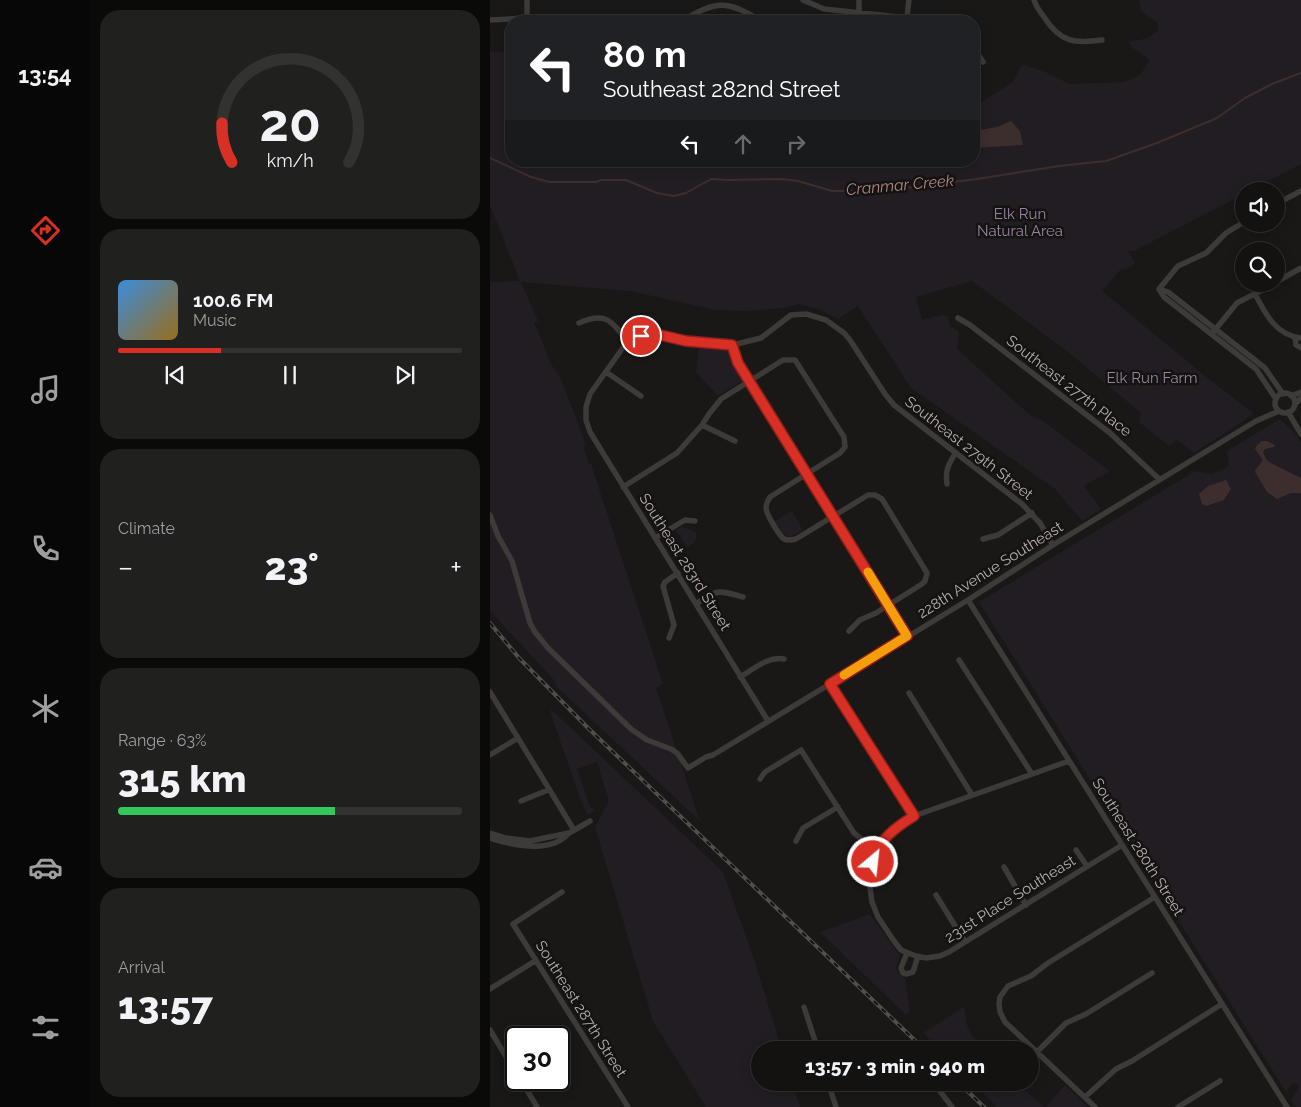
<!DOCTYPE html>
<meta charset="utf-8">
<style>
:root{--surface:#131211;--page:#20201f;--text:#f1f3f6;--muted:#9d9e9f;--line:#323231;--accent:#d93025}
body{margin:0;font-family:Raleway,sans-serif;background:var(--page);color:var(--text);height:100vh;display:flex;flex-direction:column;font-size:19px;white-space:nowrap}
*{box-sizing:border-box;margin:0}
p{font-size:16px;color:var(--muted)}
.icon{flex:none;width:28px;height:28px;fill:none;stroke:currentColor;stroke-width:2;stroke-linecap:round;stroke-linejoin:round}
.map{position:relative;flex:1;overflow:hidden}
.panel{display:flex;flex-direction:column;gap:10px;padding:10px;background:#0a0a09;width:400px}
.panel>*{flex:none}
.hud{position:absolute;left:15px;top:15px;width:475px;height:152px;border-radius:20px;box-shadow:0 2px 12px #0003,0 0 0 1px var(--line);background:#202124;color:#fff;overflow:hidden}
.controls{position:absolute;left:745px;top:182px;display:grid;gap:10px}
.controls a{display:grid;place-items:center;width:50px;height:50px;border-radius:50%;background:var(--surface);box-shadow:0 2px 12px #0003,0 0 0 1px var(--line);font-size:25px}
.speed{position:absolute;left:15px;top:1026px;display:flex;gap:10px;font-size:25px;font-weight:700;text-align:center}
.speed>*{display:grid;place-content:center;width:65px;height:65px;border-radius:50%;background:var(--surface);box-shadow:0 2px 12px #0003,0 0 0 1px var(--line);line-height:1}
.speed .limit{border:2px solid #111;border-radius:8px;background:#fff;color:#111}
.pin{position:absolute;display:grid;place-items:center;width:42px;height:42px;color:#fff;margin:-21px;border:2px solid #fff;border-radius:50%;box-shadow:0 1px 5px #0007}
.me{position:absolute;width:55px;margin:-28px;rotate:28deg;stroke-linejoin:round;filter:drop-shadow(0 0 4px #0008)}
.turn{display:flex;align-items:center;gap:18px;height:105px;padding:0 15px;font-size:22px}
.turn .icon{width:65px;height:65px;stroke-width:2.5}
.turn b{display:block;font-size:35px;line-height:42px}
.lanes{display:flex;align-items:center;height:48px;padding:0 15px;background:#0003;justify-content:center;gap:25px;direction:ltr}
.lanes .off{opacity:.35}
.big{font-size:38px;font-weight:800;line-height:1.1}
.panel .widget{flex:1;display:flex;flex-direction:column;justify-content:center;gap:8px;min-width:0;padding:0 18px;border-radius:20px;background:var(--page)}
.panel .dial{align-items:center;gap:0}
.dial svg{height:130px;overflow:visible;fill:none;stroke:var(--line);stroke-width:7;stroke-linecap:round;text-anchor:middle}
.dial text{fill:var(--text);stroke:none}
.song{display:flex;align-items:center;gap:15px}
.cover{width:60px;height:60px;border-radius:8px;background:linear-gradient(135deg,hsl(210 70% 55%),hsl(40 70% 35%))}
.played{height:5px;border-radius:2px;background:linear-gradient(90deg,var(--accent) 30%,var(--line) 30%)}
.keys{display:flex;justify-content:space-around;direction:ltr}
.heat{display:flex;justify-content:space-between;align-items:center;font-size:28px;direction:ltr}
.charge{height:8px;border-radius:4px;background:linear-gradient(90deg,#34c759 63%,var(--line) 0)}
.trip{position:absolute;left:261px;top:1041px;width:288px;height:50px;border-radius:25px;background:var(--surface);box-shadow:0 2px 12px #0003,0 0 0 1px var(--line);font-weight:800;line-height:50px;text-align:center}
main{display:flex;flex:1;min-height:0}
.menu{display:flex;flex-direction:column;width:90px;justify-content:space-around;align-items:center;background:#080707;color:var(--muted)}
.menu .icon{width:35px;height:35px}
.menu .current{color:var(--accent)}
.menu b{font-size:22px;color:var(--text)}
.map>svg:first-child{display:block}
</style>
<main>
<nav class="menu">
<b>13:54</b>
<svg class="icon current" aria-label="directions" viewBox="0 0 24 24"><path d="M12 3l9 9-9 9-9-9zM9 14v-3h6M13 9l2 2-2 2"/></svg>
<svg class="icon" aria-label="music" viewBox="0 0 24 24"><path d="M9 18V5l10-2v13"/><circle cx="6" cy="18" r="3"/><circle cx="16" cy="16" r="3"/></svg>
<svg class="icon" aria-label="phone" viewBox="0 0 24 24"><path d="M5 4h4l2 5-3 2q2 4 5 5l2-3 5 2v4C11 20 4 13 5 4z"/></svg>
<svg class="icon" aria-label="climate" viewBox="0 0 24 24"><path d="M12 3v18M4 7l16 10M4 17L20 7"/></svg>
<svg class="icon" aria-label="car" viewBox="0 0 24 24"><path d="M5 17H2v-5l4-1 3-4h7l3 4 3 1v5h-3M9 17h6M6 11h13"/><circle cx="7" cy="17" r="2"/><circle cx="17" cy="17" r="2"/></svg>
<svg class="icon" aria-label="filters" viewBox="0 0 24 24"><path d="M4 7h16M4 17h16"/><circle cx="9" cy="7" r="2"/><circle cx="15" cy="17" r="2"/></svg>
</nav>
<section class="panel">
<div class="widget dial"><svg viewBox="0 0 100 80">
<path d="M14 69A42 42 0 1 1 86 69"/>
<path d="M14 69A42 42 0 0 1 8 45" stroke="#d93025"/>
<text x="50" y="56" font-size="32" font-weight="700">20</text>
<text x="50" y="72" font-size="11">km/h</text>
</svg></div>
<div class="widget">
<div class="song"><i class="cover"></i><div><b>100.6 FM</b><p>Music</p></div></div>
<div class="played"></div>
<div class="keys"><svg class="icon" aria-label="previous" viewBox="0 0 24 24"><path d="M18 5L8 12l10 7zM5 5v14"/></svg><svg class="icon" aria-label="pause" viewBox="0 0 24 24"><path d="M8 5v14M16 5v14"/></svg><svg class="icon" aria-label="next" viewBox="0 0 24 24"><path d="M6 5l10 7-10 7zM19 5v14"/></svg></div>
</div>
<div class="widget"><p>Climate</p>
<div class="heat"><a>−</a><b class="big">23°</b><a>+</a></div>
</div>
<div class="widget"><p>Range · 63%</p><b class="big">315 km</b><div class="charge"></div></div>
<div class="widget"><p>Arrival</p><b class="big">13:57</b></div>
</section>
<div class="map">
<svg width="811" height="1107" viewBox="0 0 811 1107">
<rect width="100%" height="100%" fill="#191817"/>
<path fill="#221d23" d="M 649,0 L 811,0 L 811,164 L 759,191 L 754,191 L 754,194 L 644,251 L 638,251 L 645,263 L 639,268 L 630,270 L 612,291 L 715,376 L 764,414 L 704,453 L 687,440 L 679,446 L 649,422 L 651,413 L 577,351 L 482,281 L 426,297 L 432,320 L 452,315 L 458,316 L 460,326 L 469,332 L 467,349 L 540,415 L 553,421 L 620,471 L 594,486 L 611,509 L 592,521 L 565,489 L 421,388 L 368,306 L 348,319 L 328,309 L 309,304 L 293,308 L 259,311 L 225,310 L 140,291 L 31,282 L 48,321 L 44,323 C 50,335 54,346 58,358 C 61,365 67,372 71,379 L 96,445 L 93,446 L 99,464 L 101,464 L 173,684 L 166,688 L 210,821 L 67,687 L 64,680 L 0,611 L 0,282 L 30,281 L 0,205 L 0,52 L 21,52 L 21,161 L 484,161 L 484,110 L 485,106 L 523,82 L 530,68 L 534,65 L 555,72 L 579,84 L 634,82 L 650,75 L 660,60 L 643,48 L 639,42 L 658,38 L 669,30 L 667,22 L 651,12 Z
M 209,346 L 239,349 L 252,375 L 251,382 L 228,396 L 206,372 Z
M 790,419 L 805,433 L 811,442 L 811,1107 L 806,1107 L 801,1100 L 809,1086 L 804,1082 L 796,1092 L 489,602 L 705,471 L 722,474 L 739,466 L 737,451 Z
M 302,511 L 313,530 L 300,537 L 293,533 L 285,521 Z
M 192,527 L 206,532 C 208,541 204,543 197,547 L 186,530 Z
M 61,709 L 233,872 L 265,962 L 292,1050 L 270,1050 L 270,1082 L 302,1083 L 310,1107 L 216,1107 L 163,1021 L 105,827 L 119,801 L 107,762 L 87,769 L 100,807 L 106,810 L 98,815 L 92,804 L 61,714 Z
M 380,914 L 410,956 L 406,968 L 409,973 L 415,978 L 420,1012 L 416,1015 L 330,932 Z
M 474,1007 L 478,1029 L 493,1050 L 450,1050 L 433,1033 Z
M 483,1083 L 527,1083 L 554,1107 L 507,1107 Z
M 575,1085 L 598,1107 L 556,1107 Z"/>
<path fill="#3c2e2d" d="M 521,121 L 530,131 L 533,145 L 484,148 L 484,141 L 490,130 L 507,127 Z
M 772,441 L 777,441 L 785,445 L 784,447 L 775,449 L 773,452 L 776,459 L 779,462 L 811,478 L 811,493 L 801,493 L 787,499 L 777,492 L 765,472 L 766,469 L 773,460 L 765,449 L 767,445 Z
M 736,480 L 741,489 L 734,500 L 716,506 L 712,504 L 709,494 L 718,486 Z"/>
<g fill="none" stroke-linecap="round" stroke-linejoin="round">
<path stroke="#3c2e2d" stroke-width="2" d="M 0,158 L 41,177 L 59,182 L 106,182 L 111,180 L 136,180 L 167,193 L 184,196 L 196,193 L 221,179 L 238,180 L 292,179 L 308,181 L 342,191 L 367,191 L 393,187 L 414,188 L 487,179 L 569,166 L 616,161 L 667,143 L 727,118 L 755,98 L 782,84 L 811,73"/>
<path stroke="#3d3a38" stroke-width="5.5" d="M 37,0 L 37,18
M 313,0 L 334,9 L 447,21
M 544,0 C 546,6 550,12 554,17 C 570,42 584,44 612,40
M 369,12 L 369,0
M 417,17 L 419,0
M 0,20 L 37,18 L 46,21
M 192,21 C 226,0 238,0 271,21
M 484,48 L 493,62
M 786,204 L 811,191
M 786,282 L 811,268
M 669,289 L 678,292 L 775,368 L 793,394
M 669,289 L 674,297 L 766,369 L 786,399
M 669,289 L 688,266 L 716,253 L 736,233 L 754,222
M 765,294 C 776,315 786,335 811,338
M 468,318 L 480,325 L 620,433 L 669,479
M 89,323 C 115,311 123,321 137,342
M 724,331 L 747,303 L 784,284
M 805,337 L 806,345 L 811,348
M 243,345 L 247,362 L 417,636
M 116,372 L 151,396
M785 403a10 10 0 1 1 20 0a10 10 0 1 1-20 0Z
M 801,396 L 811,392
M 805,404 L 811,398
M 798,412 L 811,434
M 212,425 L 245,441
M 457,484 C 455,471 458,465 465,454
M 133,487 L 187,453 L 212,425 L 219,414 L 231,399 L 293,360 L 305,360 L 354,437 L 355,447 L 350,453 L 280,497 C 278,500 276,503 276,508 C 276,514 289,535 294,539 C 298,541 302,540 306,539 L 378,495 L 385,495 L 392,499 L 437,573 L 435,581 L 432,584 L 386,613 L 370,620 L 359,631
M 0,515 L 8,536 L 22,561 L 40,623 L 45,632 L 58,648 L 141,729 L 157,740 L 181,749 L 187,753 L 198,768 L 216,757 L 223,755 L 478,600 L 563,545 L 738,438 L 766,421 L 789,411
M 165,538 L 195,520 L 205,521
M 493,539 L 508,535 L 542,513
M 478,600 L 797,1107
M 206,604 C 227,589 228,590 253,597
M 179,638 L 184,625 L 173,586 L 175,582 L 188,573
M 469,660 L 542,774
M 250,677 C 264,669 278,656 294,659
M 340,683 L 424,816
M 0,692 L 84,830
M 419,693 L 482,795
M 278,721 L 100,432 L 96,420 L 96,407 L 100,394 L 137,342 L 151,336 L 166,333 L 196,341 L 243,345 L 271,338 L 301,315 L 316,314 L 336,320 L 354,333 L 360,340 L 395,394 L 404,405 L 532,504 L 550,523 L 563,545
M 0,755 L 28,738
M 579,761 L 424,816 L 399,834 L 386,851 L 380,873 L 380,888 L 382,902 L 388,917 L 404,941 L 411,950 L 426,956 L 436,958 L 450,956 L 459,952 L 632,845
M 270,779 L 275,772 L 311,750 L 364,833 L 386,851
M 31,801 L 58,790
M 81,832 L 100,821
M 0,833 L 16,838 L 40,841 L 79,833 C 61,854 22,845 0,838
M 306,841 L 313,828 L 348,807
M 586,850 L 597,866
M 514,867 L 536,905
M 72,892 L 23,924 L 138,1107
M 446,895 L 475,942
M 417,953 L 411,968 L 413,973 L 416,974 L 423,972 L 428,956
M 0,989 L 45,961
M 314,1007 L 328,1050
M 0,1030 L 26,1073
M 548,1051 L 576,1023 L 596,1014 L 662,973
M 31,1080 L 47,1107
M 338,1082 L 346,1107
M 443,1082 L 462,1107
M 595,1097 L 626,1069 L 642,1061 L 732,1004
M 605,1107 L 515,1022 L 510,1012 L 509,1003 L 510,997 L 518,986 L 541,976 L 558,963 L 665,897
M 688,1107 L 730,1081"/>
<g stroke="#524e4b" stroke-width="4">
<path id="rail" d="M 0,623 L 29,658 L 99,729 L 435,1050
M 468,1082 L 494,1107"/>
</g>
<use href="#rail" stroke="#141312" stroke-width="2" stroke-dasharray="5.5" stroke-linecap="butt"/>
</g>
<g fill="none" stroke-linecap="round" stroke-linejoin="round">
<g stroke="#8d1f18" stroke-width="12">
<path id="route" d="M 151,336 L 166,334 L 196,341 L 242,345 L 248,363 L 417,636 L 340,684 L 424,816 C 406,827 388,840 383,862"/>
</g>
<use href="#route" stroke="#d93025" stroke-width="9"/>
<path stroke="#f59e0b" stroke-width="9" d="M 354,675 L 417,636 L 378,572"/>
</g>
<g text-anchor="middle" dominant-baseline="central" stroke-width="5" stroke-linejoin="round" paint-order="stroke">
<g font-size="15" fill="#9782a2" stroke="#141312">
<text x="530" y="214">Elk Run<tspan x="530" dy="17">Natural Area</tspan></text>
<text x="662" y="378">Elk Run Farm</text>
</g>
<g font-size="15" fill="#b8aeaa" stroke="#141312">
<text transform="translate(579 386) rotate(38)">Southeast 277th Place</text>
<text transform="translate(479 448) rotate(38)">Southeast 279th Street</text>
<text transform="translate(195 562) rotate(58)">Southeast 283rd Street</text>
<text transform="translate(500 570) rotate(-32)">228th Avenue Southeast</text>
<text transform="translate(648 847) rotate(58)">Southeast 280th Street</text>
<text transform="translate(520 899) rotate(-32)">231st Place Southeast</text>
<text transform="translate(91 1009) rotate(58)">Southeast 287th Street</text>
</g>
<g font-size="16" font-style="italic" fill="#b18682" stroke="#141312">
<text transform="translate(410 185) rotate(-5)">Cranmar Creek</text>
</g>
</g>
</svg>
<div class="controls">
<a><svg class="icon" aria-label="sound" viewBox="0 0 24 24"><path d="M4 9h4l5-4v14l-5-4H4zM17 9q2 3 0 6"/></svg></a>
<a><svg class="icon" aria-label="search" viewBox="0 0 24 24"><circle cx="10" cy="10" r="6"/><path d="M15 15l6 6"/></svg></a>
</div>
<div class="speed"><div class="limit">30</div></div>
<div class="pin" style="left:151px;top:336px;background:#d93025"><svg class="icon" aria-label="arrive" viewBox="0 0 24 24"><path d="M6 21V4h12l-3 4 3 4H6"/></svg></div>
<svg class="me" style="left:383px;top:862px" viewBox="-20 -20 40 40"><circle r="17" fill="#d93025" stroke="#fff" stroke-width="3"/><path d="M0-11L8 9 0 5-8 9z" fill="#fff"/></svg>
<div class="trip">13:57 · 3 min · 940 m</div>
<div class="hud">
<div class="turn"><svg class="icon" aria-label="left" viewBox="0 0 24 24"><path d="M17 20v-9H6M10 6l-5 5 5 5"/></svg><div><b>80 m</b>Southeast 282nd Street</div></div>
<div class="lanes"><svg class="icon" aria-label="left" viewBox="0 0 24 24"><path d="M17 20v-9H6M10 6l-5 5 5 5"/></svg><svg class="icon off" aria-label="ahead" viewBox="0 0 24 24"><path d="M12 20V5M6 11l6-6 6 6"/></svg><svg class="icon off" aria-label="right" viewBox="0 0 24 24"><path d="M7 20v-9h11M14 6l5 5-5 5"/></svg></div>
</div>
</div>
</main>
